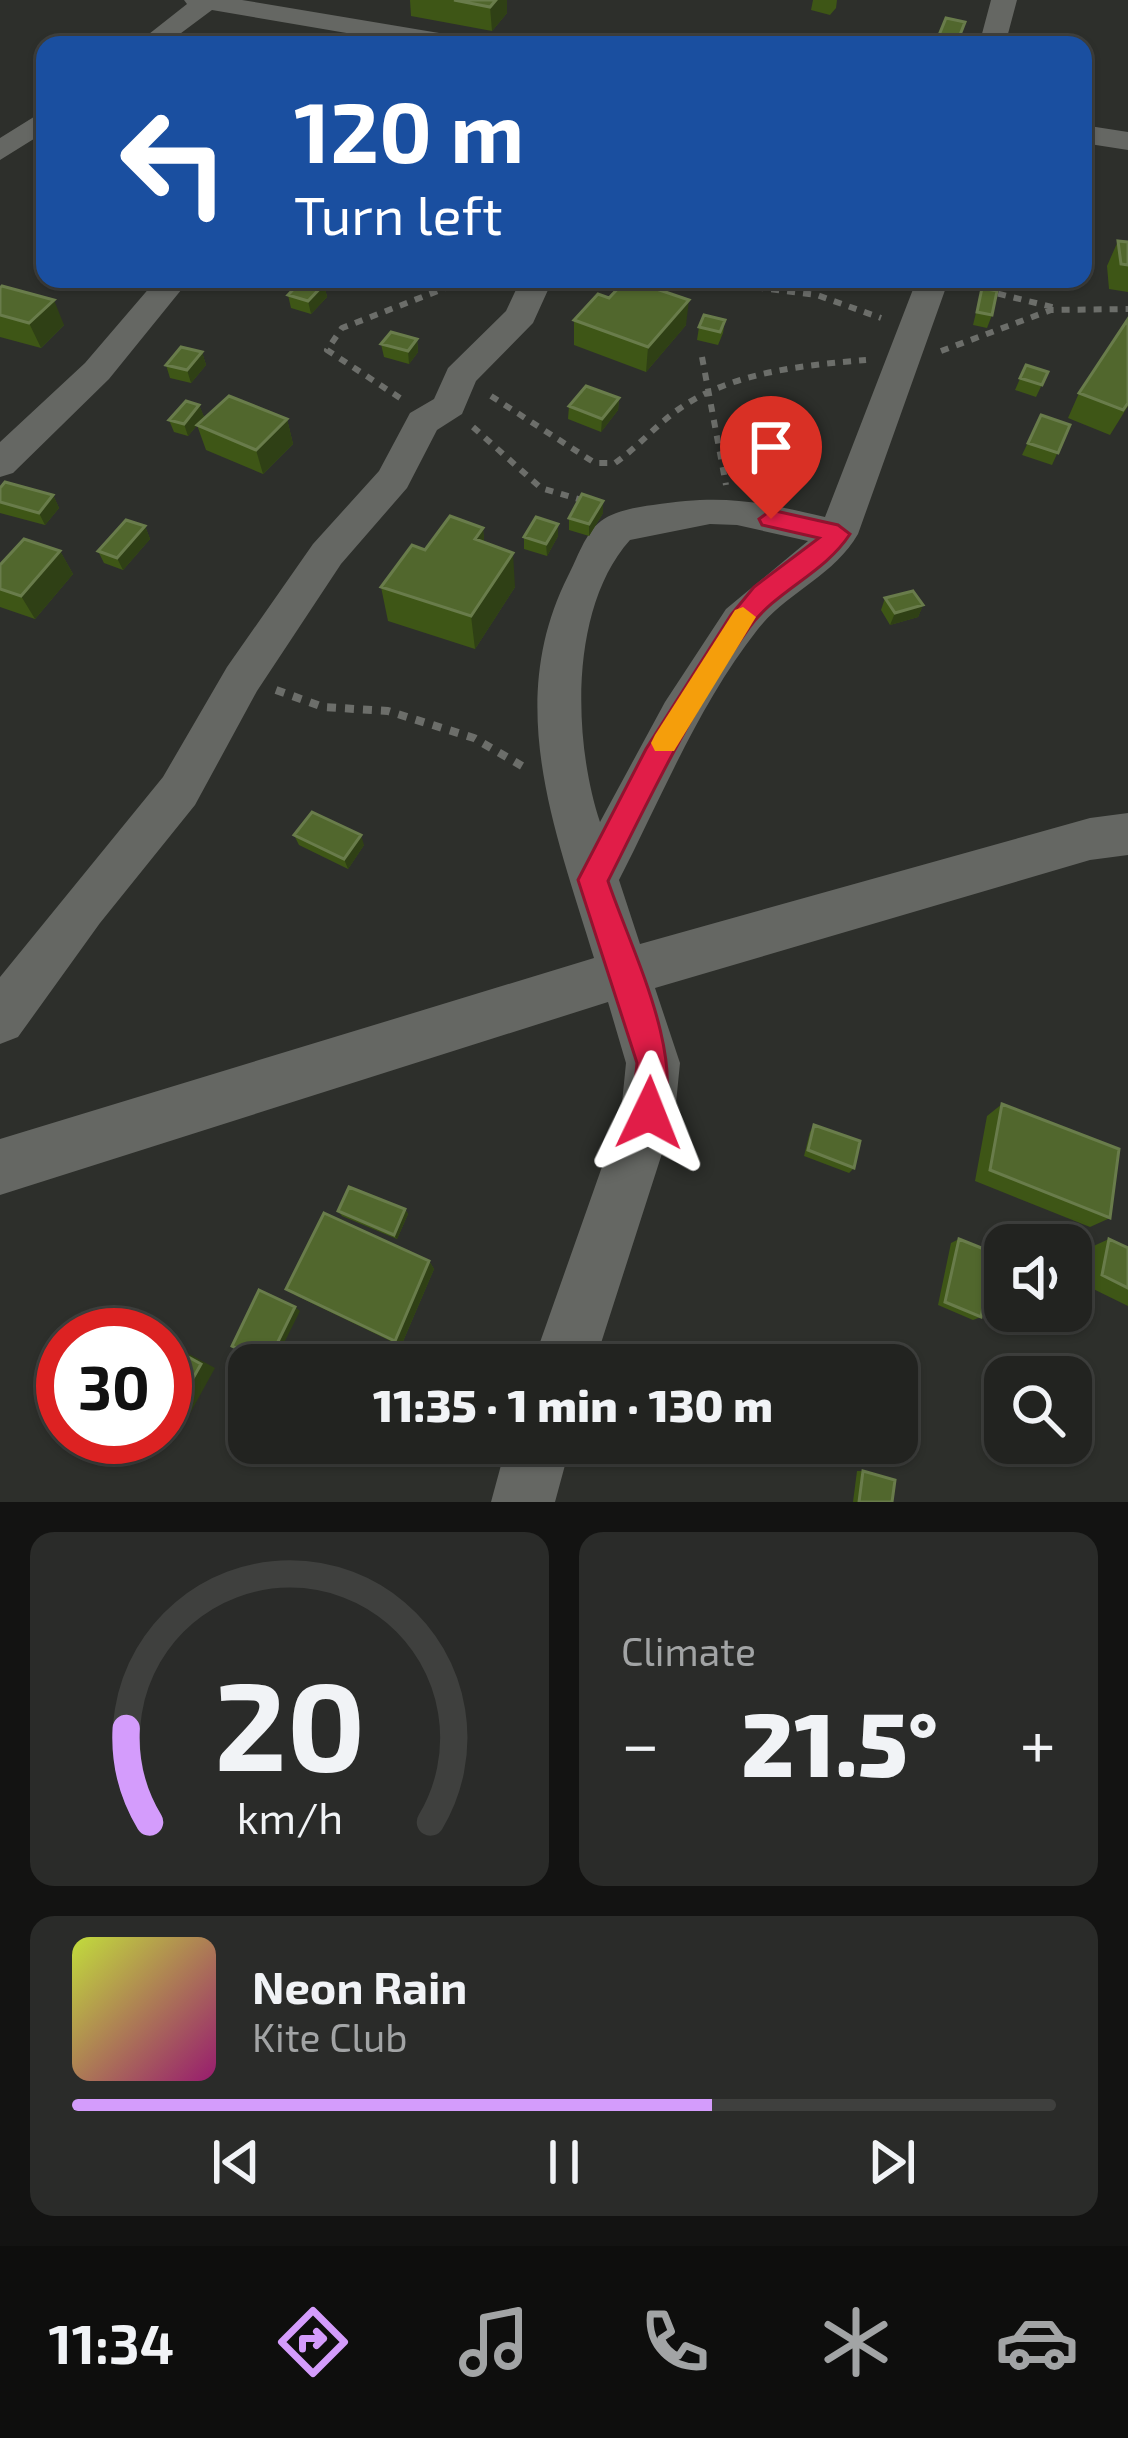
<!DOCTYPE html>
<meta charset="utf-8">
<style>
:root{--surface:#222320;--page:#2a2b29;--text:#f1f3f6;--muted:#a2a4a5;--line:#3f403e;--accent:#d49cfc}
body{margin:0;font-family:"Exo 2",sans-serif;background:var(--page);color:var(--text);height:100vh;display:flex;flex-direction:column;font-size:45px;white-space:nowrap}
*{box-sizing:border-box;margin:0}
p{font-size:39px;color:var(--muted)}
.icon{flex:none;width:66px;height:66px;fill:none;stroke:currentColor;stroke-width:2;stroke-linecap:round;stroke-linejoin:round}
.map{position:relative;height:1502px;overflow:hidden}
.drawer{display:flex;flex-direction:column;gap:30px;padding:30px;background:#131312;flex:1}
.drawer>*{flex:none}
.hud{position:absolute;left:36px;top:36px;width:1056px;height:252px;border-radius:24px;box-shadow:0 3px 9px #0004,0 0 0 3px var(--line);background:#1a4fa0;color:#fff;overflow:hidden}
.controls{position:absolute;left:984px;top:1224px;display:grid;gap:24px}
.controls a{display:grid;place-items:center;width:108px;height:108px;border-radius:24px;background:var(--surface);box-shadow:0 3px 9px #0004,0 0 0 3px var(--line);font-size:60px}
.speed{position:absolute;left:36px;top:1308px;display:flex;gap:24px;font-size:60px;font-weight:700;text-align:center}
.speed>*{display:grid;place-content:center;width:156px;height:156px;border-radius:50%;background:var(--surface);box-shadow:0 3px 9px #0004,0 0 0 3px var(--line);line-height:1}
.speed .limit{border:18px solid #d22;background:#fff;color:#111}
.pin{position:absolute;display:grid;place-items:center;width:102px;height:102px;color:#fff;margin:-123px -51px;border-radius:50% 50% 50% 0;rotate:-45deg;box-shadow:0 0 12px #0007}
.pin .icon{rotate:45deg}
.me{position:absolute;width:132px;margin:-66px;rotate:2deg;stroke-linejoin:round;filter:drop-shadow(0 0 9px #0008)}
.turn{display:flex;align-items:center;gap:42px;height:252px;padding:0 60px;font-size:54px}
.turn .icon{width:156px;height:156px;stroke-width:2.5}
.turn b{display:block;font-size:84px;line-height:102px}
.big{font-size:90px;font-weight:800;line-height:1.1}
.drawer .card{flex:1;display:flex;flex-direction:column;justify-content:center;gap:18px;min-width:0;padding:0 42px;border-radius:24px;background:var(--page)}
.drawer .dial{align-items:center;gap:0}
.dial svg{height:312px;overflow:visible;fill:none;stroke:var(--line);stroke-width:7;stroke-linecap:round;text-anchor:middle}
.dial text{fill:var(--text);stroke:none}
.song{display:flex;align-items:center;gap:36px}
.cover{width:144px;height:144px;border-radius:18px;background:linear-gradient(135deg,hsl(70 70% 55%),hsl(320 70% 35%))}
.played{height:12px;border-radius:6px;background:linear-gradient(90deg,var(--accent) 65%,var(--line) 65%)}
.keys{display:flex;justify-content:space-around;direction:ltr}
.heat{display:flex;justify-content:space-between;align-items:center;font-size:66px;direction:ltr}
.drawer .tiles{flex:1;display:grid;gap:30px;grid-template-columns:1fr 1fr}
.card:last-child{grid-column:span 2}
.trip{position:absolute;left:228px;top:1344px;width:690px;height:120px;border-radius:24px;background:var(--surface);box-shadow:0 3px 9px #0004,0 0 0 3px var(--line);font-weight:800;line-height:120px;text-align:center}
.tabs{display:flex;height:192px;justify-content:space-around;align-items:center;background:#0e0e0d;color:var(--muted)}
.tabs .icon{width:84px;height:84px}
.tabs .on{color:var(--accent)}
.tabs b{font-size:54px;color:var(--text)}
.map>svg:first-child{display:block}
</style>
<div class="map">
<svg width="1128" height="1502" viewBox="0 0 1128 1502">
<rect width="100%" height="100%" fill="#2d2f2b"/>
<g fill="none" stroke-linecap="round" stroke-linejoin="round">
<path stroke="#6c6e6a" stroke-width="6" stroke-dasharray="8 8" stroke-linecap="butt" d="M 584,279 L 642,284 L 653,279
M 727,279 L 729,284 L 817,295 L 881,318
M 967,286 L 1056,308
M 941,351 L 1051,310 L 1128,309
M 702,357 L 726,485
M 491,396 L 595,463 L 615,463 C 638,447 656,425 679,409 C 731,372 805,365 866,360
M 400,398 L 327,350 L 342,328 L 469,279
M 473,427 L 541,488 L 588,502"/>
<path stroke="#6c6e6a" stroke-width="8" stroke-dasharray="9 9" stroke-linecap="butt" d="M 276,690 L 323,707 L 388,711 L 474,738 L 522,766"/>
<path fill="#656763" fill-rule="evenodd" d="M 184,0 L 242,0 L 463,37 L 476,45 L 417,45 L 212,10 L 165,45 L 135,45 L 187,4 Z
M 991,0 L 1017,0 L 1005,45 L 979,45 Z
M 45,110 L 45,132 L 0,160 L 0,138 Z
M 1083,125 L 1128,132 L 1128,150 L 1083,143 Z
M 157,279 L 190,279 L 109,379 L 13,473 L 0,477 L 0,442 L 85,363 Z
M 521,279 L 553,279 L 533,323 L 476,381 L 462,414 L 437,430 L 407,488 L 341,564 L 257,691 L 195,805 L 100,923 L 18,1037 L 0,1044 L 0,977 L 163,777 L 227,667 L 313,544 L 379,471 L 410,413 L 434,399 L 448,368 L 506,311 Z
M 917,279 L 949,279 L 858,534 C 834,576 787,592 758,629 C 699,704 662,796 619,880 L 640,944 L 1090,818 L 1128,813 L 1128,855 L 1090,860 L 655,988 L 680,1063 L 675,1113 L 594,1365 L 532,1365 L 621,1113 L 626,1063 L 608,1002 L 0,1195 L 0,1139 L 594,958 C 556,832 503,705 568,576 C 577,559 585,533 601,521 C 614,511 637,507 653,505 C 723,494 757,501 825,517 ZM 710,524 L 737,525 L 808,541 L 726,609 L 665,702 L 600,822 C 573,741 569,608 630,540 Z
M 507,1443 L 571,1443 L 555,1502 L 491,1502 Z"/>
</g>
<path fill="#3e5616" d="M 410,0 L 507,0 L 507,13 L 492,31 L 411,16 Z
M 813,0 L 837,0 L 836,8 L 830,15 L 811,10 Z
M 1118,241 L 1128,242 L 1128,292 L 1109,289 L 1107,266 Z
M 324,284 L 327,297 L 311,314 L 291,308 L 288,295 Z
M 0,288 L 64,325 L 41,348 L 0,337 Z
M 982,288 L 992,315 L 987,328 L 973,325 Z
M 609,298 L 686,325 L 646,372 L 574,345 L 574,320 Z
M 725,320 L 723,333 L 718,345 L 697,340 L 699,327 Z
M 417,339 L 418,352 L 409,364 L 384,357 L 381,344 Z
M 202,352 L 206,365 L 191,383 L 170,378 L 166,365 Z
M 1026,365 L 1048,372 L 1036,397 L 1015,390 Z
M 1079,393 L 1128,406 L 1110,435 L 1068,418 Z
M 619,398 L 618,410 L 601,432 L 568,419 L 569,406 Z
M 199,405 L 204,417 L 188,436 L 174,432 L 169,420 Z
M 1041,415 L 1070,425 L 1052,465 L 1022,455 Z
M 287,419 L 293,444 L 263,474 L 206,450 L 197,425 Z
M 0,488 L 53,495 L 59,508 L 45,525 L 0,513 Z
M 603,513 L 589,536 L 569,530 L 569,518 Z
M 145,526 L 150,539 L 123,570 L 104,563 L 98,551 Z
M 483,528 L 484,543 L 515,587 L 475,649 L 388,621 L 381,587 L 425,550 Z
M 558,536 L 547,556 L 524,549 L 524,537 Z
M 60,551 L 73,574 L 35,619 L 0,607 L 0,565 Z
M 885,598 L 923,605 L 918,617 L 890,625 L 881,610 Z
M 294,835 L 364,845 L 348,869 L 299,845 Z
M 1002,1104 L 1110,1218 L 1090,1227 L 975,1181 L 987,1116 Z
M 814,1125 L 854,1168 L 849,1173 L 804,1156 L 810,1132 Z
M 405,1209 L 408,1214 L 397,1239 L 342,1216 L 338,1211 Z
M 959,1239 L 981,1317 L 973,1320 L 938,1305 L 951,1243 Z
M 1109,1239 L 1128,1248 L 1128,1306 L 1081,1283 L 1089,1248 Z
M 429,1261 L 434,1269 L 401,1346 L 297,1296 L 286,1289 Z
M 857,1471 L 863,1471 L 892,1502 L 853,1502 Z"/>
<path fill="#2f4015" d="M 496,0 L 507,0 L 507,13 L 492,31 L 490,7 Z
M 324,284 L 327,297 L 311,314 L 308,301 Z
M 54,300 L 64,325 L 41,348 L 29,323 Z
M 689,300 L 686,325 L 646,372 L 648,347 Z
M 417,339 L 418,352 L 409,364 L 408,351 Z
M 202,352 L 206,365 L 191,383 L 187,370 Z
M 619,398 L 618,410 L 601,432 L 602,419 Z
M 199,405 L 204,417 L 188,436 L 184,424 Z
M 287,419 L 293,444 L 263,474 L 256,450 Z
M 53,495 L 59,508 L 45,525 L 39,513 Z
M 603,501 L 603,513 L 589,536 L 589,524 Z
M 558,524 L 558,536 L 547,556 L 546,544 Z
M 145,526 L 150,539 L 123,570 L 117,558 Z
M 483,528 L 486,562 L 475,539 Z
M 60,551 L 73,574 L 35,619 L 21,596 Z
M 513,553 L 515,587 L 475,649 L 471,616 Z
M 923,605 L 918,617 L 890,625 L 895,613 Z
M 361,835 L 364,845 L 348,869 L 344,859 Z
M 405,1209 L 408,1214 L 397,1239 L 394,1235 Z
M 429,1261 L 434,1269 L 401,1346 L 395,1341 Z
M 295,1307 L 300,1311 L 273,1365 L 267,1364 Z
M 165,1341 L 215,1368 L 177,1437 L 165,1436 Z"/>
<path fill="#51672d" stroke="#697c4b" stroke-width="3" d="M 454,0 L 496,0 L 490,7 Z
M 946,18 L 965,22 L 956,45 L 935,45 Z
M 885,37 L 902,42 L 899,45 L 879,43 Z
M 1118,241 L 1128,242 L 1128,265 L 1121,264 Z
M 303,279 L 324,284 L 308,301 L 288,295 Z
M 627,279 L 689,300 L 648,347 L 574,320 L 598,294 L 609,298 Z
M 2,286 L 54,300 L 29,323 L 0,315 L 0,288 Z
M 982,288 L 997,291 L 992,315 L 977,312 Z
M 704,315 L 725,320 L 720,332 L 699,327 Z
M 1128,319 L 1128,403 L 1123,410 L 1079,393 Z
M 391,332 L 417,339 L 408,351 L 381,344 Z
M 181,347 L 202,352 L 187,370 L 166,365 Z
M 1026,365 L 1048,372 L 1042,385 L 1020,378 Z
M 586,386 L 619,398 L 602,419 L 569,406 Z
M 229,396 L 287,419 L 256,450 L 197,425 Z
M 186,401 L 199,405 L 184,424 L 169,420 Z
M 1041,415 L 1070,425 L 1058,453 L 1028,443 Z
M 5,482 L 53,495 L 39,513 L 0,502 L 0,488 Z
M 582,494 L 603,501 L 589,524 L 569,518 Z
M 450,516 L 483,528 L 475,539 L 513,553 L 471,616 L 381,587 L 412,545 L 425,550 Z
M 536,517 L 558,524 L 546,544 L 524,537 Z
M 126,520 L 145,526 L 117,558 L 98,551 Z
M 24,539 L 60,551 L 21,596 L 0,589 L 0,565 Z
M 913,591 L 923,605 L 895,613 L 885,598 Z
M 312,812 L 361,835 L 344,859 L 294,835 Z
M 1002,1104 L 1119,1149 L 1110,1218 L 990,1170 Z
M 814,1125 L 860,1141 L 854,1168 L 808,1150 Z
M 349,1187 L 405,1209 L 394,1235 L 338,1211 Z
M 324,1213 L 429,1261 L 395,1341 L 286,1289 Z
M 959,1239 L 994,1253 L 981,1317 L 945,1302 Z
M 1109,1239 L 1128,1248 L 1128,1288 L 1102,1275 Z
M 259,1290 L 295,1307 L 267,1364 L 232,1346 Z
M 165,1344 L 201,1364 L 165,1428 Z
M 863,1471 L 895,1480 L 892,1502 L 859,1502 Z"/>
<path fill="#e11d48" stroke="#92132f" stroke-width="3" d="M 771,510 L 838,525 L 850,534 C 824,574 776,590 749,628 C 693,707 651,795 608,881 C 630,947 688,1059 660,1125 L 649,1130 L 637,1125 L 632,1113 L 637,1063 L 578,880 L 646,749 L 731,615 L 754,587 L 819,538 L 762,525 L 759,519 Z"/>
<path fill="#f59e0b" d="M 743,607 L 756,617 L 674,751 L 655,751 L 651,743 L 655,735 L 735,610 Z"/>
</svg>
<div class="controls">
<a><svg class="icon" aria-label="sound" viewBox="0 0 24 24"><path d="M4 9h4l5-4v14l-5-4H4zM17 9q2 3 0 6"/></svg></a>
<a><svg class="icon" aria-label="search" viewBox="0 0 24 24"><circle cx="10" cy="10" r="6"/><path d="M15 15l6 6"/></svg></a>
</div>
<div class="speed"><div class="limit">30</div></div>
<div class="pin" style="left:771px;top:519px;background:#d93025"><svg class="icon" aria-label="arrive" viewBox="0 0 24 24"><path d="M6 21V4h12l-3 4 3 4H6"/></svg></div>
<svg class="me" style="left:649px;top:1113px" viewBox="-20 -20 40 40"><path d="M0-17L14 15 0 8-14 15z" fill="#e11d48" stroke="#fff" stroke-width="4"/></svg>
<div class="trip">11:35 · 1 min · 130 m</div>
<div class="hud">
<div class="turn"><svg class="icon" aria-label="left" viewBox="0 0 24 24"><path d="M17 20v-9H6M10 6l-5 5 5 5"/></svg><div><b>120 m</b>Turn left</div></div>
</div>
</div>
<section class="drawer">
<div class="tiles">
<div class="card dial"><svg viewBox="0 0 100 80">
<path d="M14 69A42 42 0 1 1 86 69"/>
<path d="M14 69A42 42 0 0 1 8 45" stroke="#d49cfc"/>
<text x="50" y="56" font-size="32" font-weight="700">20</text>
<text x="50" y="72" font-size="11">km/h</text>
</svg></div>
<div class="card"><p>Climate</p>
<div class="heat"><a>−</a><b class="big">21.5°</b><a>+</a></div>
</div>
<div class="card">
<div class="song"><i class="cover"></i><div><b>Neon Rain</b><p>Kite Club</p></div></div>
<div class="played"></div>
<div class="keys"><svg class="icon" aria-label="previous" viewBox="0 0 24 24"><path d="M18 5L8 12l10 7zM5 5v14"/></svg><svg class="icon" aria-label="pause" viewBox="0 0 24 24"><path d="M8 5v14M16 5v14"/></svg><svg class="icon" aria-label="next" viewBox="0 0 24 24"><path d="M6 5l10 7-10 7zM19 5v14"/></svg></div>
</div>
</div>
</section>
<nav class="tabs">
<b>11:34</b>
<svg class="icon on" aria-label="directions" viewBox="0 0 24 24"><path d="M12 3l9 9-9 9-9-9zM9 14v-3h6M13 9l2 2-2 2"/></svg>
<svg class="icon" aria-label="music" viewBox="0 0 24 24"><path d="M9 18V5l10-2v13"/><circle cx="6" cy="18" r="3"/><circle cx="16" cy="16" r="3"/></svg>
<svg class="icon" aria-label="phone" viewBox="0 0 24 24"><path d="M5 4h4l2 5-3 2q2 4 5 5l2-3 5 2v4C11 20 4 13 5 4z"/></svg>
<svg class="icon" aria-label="climate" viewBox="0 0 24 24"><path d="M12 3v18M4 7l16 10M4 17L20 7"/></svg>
<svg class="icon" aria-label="car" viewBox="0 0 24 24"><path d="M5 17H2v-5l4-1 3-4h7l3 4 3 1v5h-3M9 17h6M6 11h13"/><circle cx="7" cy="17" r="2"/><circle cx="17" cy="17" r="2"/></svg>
</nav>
